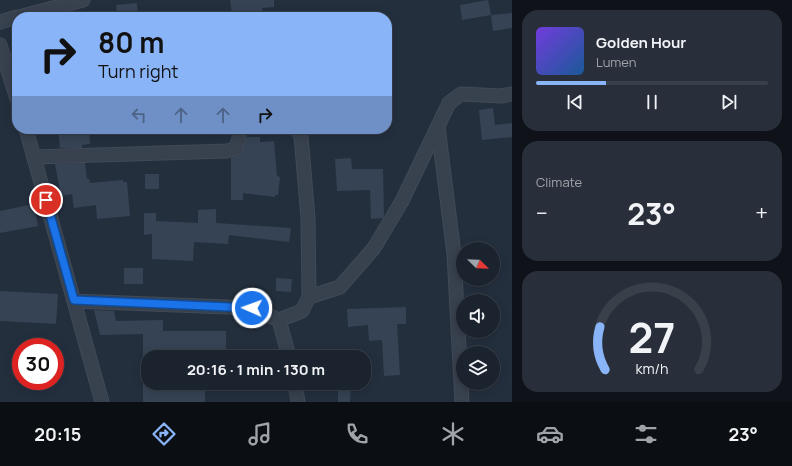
<!DOCTYPE html>
<meta charset="utf-8">
<style>
:root{--surface:#1b232e;--page:#282f3a;--text:#f1f3f6;--muted:#a0a4aa;--line:#39404a;--accent:#8ab4f8}
body{margin:0;font-family:Manrope,sans-serif;background:var(--page);color:var(--text);height:100vh;display:flex;flex-direction:column;font-size:15px;white-space:nowrap}
*{box-sizing:border-box;margin:0}
p{font-size:13px;color:var(--muted)}
.icon{flex:none;width:22px;height:22px;fill:none;stroke:currentColor;stroke-width:2;stroke-linecap:round;stroke-linejoin:round}
.map{position:relative;flex:1;overflow:hidden}
.drawer{display:flex;flex-direction:column;gap:10px;padding:10px;background:#0f1319;width:280px}
.drawer>*{flex:none}
.guide{position:absolute;left:12px;top:12px;width:380px;height:122px;border-radius:16px;box-shadow:0 2px 10px #0003,0 0 0 1px var(--line);background:#8ab4f8;color:#111;overflow:hidden}
.needle{width:26px;rotate:113deg}
.fabs{position:absolute;left:456px;top:242px;display:grid;gap:8px}
.fabs a{display:grid;place-items:center;width:44px;height:44px;border-radius:50%;background:var(--surface);box-shadow:0 2px 10px #0003,0 0 0 1px var(--line);font-size:20px}
.speed{position:absolute;left:12px;top:338px;display:flex;gap:8px;font-size:20px;font-weight:700;text-align:center}
.speed>*{display:grid;place-content:center;width:52px;height:52px;border-radius:50%;background:var(--surface);box-shadow:0 2px 10px #0003,0 0 0 1px var(--line);line-height:1}
.speed .limit{border:6px solid #d22;background:#fff;color:#111}
.pin{position:absolute;display:grid;place-items:center;width:34px;height:34px;color:#fff;margin:-17px;border:2px solid #fff;border-radius:50%;box-shadow:0 1px 4px #0007}
.me{position:absolute;width:44px;margin:-22px;rotate:272deg;stroke-linejoin:round;filter:drop-shadow(0 0 3px #0008)}
.turn{display:flex;align-items:center;gap:14px;height:84px;padding:0 20px;font-size:18px}
.turn .icon{width:52px;height:52px;stroke-width:2.5}
.turn b{display:block;font-size:28px;line-height:34px}
.lanes{display:flex;align-items:center;height:38px;padding:0 20px;background:#0003;justify-content:center;gap:20px;direction:ltr}
.lanes .off{opacity:.35}
.big{font-size:30px;font-weight:700;line-height:1.1}
.drawer .widget{flex:1;display:flex;flex-direction:column;justify-content:center;gap:6px;min-width:0;padding:0 14px;border-radius:16px;background:var(--page)}
.drawer .dial{align-items:center;gap:0}
.dial svg{height:104px;overflow:visible;fill:none;stroke:var(--line);stroke-width:7;stroke-linecap:round;text-anchor:middle}
.dial text{fill:var(--text);stroke:none}
.song{display:flex;align-items:center;gap:12px}
.cover{width:48px;height:48px;border-radius:6px;background:linear-gradient(135deg,hsl(260 70% 55%),hsl(210 70% 35%))}
.played{height:4px;border-radius:2px;background:linear-gradient(90deg,var(--accent) 30%,var(--line) 30%)}
.keys{display:flex;justify-content:space-around;direction:ltr}
.heat{display:flex;justify-content:space-between;align-items:center;font-size:22px;direction:ltr}
.trip{position:absolute;left:141px;top:350px;width:230px;height:40px;border-radius:16px;background:var(--surface);box-shadow:0 2px 10px #0003,0 0 0 1px var(--line);font-weight:700;line-height:40px;text-align:center}
.tab-bar{display:flex;height:64px;justify-content:space-around;align-items:center;background:#0b0e12;color:var(--muted)}
.tab-bar .icon{width:28px;height:28px}
.tab-bar .on{color:var(--accent)}
.tab-bar b{font-size:18px;color:var(--text)}
main{display:flex;flex:1;min-height:0}
.map>svg:first-child{display:block}
</style>
<main>
<div class="map">
<svg width="512" height="402" viewBox="0 0 512 402">
<rect width="100%" height="100%" fill="#242f3e"/>
<path fill="#364354" d="M 230,0 L 274,0 L 274,7 L 262,8 L 263,17 L 247,17 L 246,11 L 232,13 Z
M 488,0 L 491,15 L 462,20 L 460,5 Z
M 137,3 L 138,15 L 118,17 L 116,5 Z
M 512,13 L 512,28 L 493,31 L 491,15 Z
M 493,108 L 495,125 L 512,123 L 512,137 L 482,140 L 479,110 Z
M 58,129 L 89,129 L 90,144 L 82,145 L 82,148 L 60,148 Z
M 247,137 L 260,137 L 260,142 L 274,141 L 277,176 L 280,177 L 278,195 L 275,195 L 275,197 L 243,193 L 243,200 L 231,200 L 231,158 L 240,155 L 246,142 Z
M 351,158 L 352,169 L 383,169 L 384,216 L 383,218 L 371,219 L 370,190 L 337,191 L 335,159 Z
M 85,163 L 87,179 L 89,179 L 90,183 L 123,180 L 123,182 L 127,182 L 130,216 L 97,219 L 96,205 L 74,208 L 72,194 L 61,196 L 55,164 Z
M 145,174 L 159,174 L 159,189 L 145,189 Z
M 34,204 L 38,226 L 0,233 L 0,211 Z
M 216,209 L 216,223 L 291,228 L 289,242 L 229,235 L 228,244 L 194,242 L 193,261 L 152,259 L 152,234 L 144,235 L 144,213 L 156,213 L 156,221 L 198,223 L 198,210 Z
M 124,268 L 143,268 L 143,284 L 124,284 Z
M 276,278 L 292,279 L 291,292 L 276,291 Z
M 0,291 L 58,294 L 56,324 L 0,321 Z
M 406,307 L 406,324 L 397,324 L 400,375 L 384,376 L 382,340 L 369,341 L 368,325 L 348,327 L 347,309 Z
M 94,310 L 114,311 L 116,321 L 163,320 L 163,331 L 226,331 L 226,355 L 205,355 L 205,357 L 143,357 L 143,334 L 100,335 Z
M 143,383 L 205,383 L 205,402 L 143,402 Z
M 338,383 L 351,383 L 350,402 L 338,402 Z"/>
<g fill="none" stroke-linecap="round" stroke-linejoin="round">
<g stroke="#414a57" stroke-width="15">
<path id="minor" d="M 19,17 L 83,0
M 0,22 L 17,17
M 0,45 L 17,99
M 438,127 L 454,254 L 462,402
M 26,129 L 102,402
M 34,157 L 227,151 L 235,149 L 239,139 L 239,129
M 309,297 L 340,287 L 374,248 L 402,201 L 449,103 L 461,94 L 501,96 L 512,94
M 74,301 L 252,308 L 279,320 L 302,311 L 309,297 L 308,218 L 301,136 L 296,129
M 279,320 L 289,357
M 295,383 L 298,402"/>
</g>
<use href="#minor" stroke="#38414e" stroke-width="13"/>
</g>
<g fill="none" stroke-linecap="round" stroke-linejoin="round">
<g stroke="#114b97" stroke-width="10">
<path id="route" d="M 46,200 L 74,300 L 252,308"/>
</g>
<use href="#route" stroke="#1a73e8" stroke-width="7"/>
</g>
</svg>
<div class="fabs">
<a><svg class="needle" viewBox="-14 -14 28 28"><path d="M0-13l5 13h-10z" fill="#e53935"/><path d="M0 13l5-13h-10z" fill="#a0a4aa"/></svg></a>
<a><svg class="icon" aria-label="sound" viewBox="0 0 24 24"><path d="M4 9h4l5-4v14l-5-4H4zM17 9q2 3 0 6"/></svg></a>
<a><svg class="icon" aria-label="layers" viewBox="0 0 24 24"><path d="M12 4l9 5-9 5-9-5zM3 14l9 5 9-5"/></svg></a>
</div>
<div class="speed"><div class="limit">30</div></div>
<div class="pin" style="left:46px;top:200px;background:#d93025"><svg class="icon" aria-label="arrive" viewBox="0 0 24 24"><path d="M6 21V4h12l-3 4 3 4H6"/></svg></div>
<svg class="me" style="left:252px;top:308px" viewBox="-20 -20 40 40"><circle r="17" fill="#1a73e8" stroke="#fff" stroke-width="3"/><path d="M0-11L8 9 0 5-8 9z" fill="#fff"/></svg>
<div class="trip">20:16 · 1 min · 130 m</div>
<div class="guide">
<div class="turn"><svg class="icon" aria-label="right" viewBox="0 0 24 24"><path d="M7 20v-9h11M14 6l5 5-5 5"/></svg><div><b>80 m</b>Turn right</div></div>
<div class="lanes"><svg class="icon off" aria-label="left" viewBox="0 0 24 24"><path d="M17 20v-9H6M10 6l-5 5 5 5"/></svg><svg class="icon off" aria-label="ahead" viewBox="0 0 24 24"><path d="M12 20V5M6 11l6-6 6 6"/></svg><svg class="icon off" aria-label="ahead" viewBox="0 0 24 24"><path d="M12 20V5M6 11l6-6 6 6"/></svg><svg class="icon" aria-label="right" viewBox="0 0 24 24"><path d="M7 20v-9h11M14 6l5 5-5 5"/></svg></div>
</div>
</div>
<section class="drawer">
<div class="widget">
<div class="song"><i class="cover"></i><div><b>Golden Hour</b><p>Lumen</p></div></div>
<div class="played"></div>
<div class="keys"><svg class="icon" aria-label="previous" viewBox="0 0 24 24"><path d="M18 5L8 12l10 7zM5 5v14"/></svg><svg class="icon" aria-label="pause" viewBox="0 0 24 24"><path d="M8 5v14M16 5v14"/></svg><svg class="icon" aria-label="next" viewBox="0 0 24 24"><path d="M6 5l10 7-10 7zM19 5v14"/></svg></div>
</div>
<div class="widget"><p>Climate</p>
<div class="heat"><a>−</a><b class="big">23°</b><a>+</a></div>
</div>
<div class="widget dial"><svg viewBox="0 0 100 80">
<path d="M14 69A42 42 0 1 1 86 69"/>
<path d="M14 69A42 42 0 0 1 10 36" stroke="#8ab4f8"/>
<text x="50" y="56" font-size="32" font-weight="700">27</text>
<text x="50" y="72" font-size="11">km/h</text>
</svg></div>
</section>
</main>
<nav class="tab-bar">
<b>20:15</b>
<svg class="icon on" aria-label="directions" viewBox="0 0 24 24"><path d="M12 3l9 9-9 9-9-9zM9 14v-3h6M13 9l2 2-2 2"/></svg>
<svg class="icon" aria-label="music" viewBox="0 0 24 24"><path d="M9 18V5l10-2v13"/><circle cx="6" cy="18" r="3"/><circle cx="16" cy="16" r="3"/></svg>
<svg class="icon" aria-label="phone" viewBox="0 0 24 24"><path d="M5 4h4l2 5-3 2q2 4 5 5l2-3 5 2v4C11 20 4 13 5 4z"/></svg>
<svg class="icon" aria-label="climate" viewBox="0 0 24 24"><path d="M12 3v18M4 7l16 10M4 17L20 7"/></svg>
<svg class="icon" aria-label="car" viewBox="0 0 24 24"><path d="M5 17H2v-5l4-1 3-4h7l3 4 3 1v5h-3M9 17h6M6 11h13"/><circle cx="7" cy="17" r="2"/><circle cx="17" cy="17" r="2"/></svg>
<svg class="icon" aria-label="filters" viewBox="0 0 24 24"><path d="M4 7h16M4 17h16"/><circle cx="9" cy="7" r="2"/><circle cx="15" cy="17" r="2"/></svg>
<b>23°</b>
</nav>
